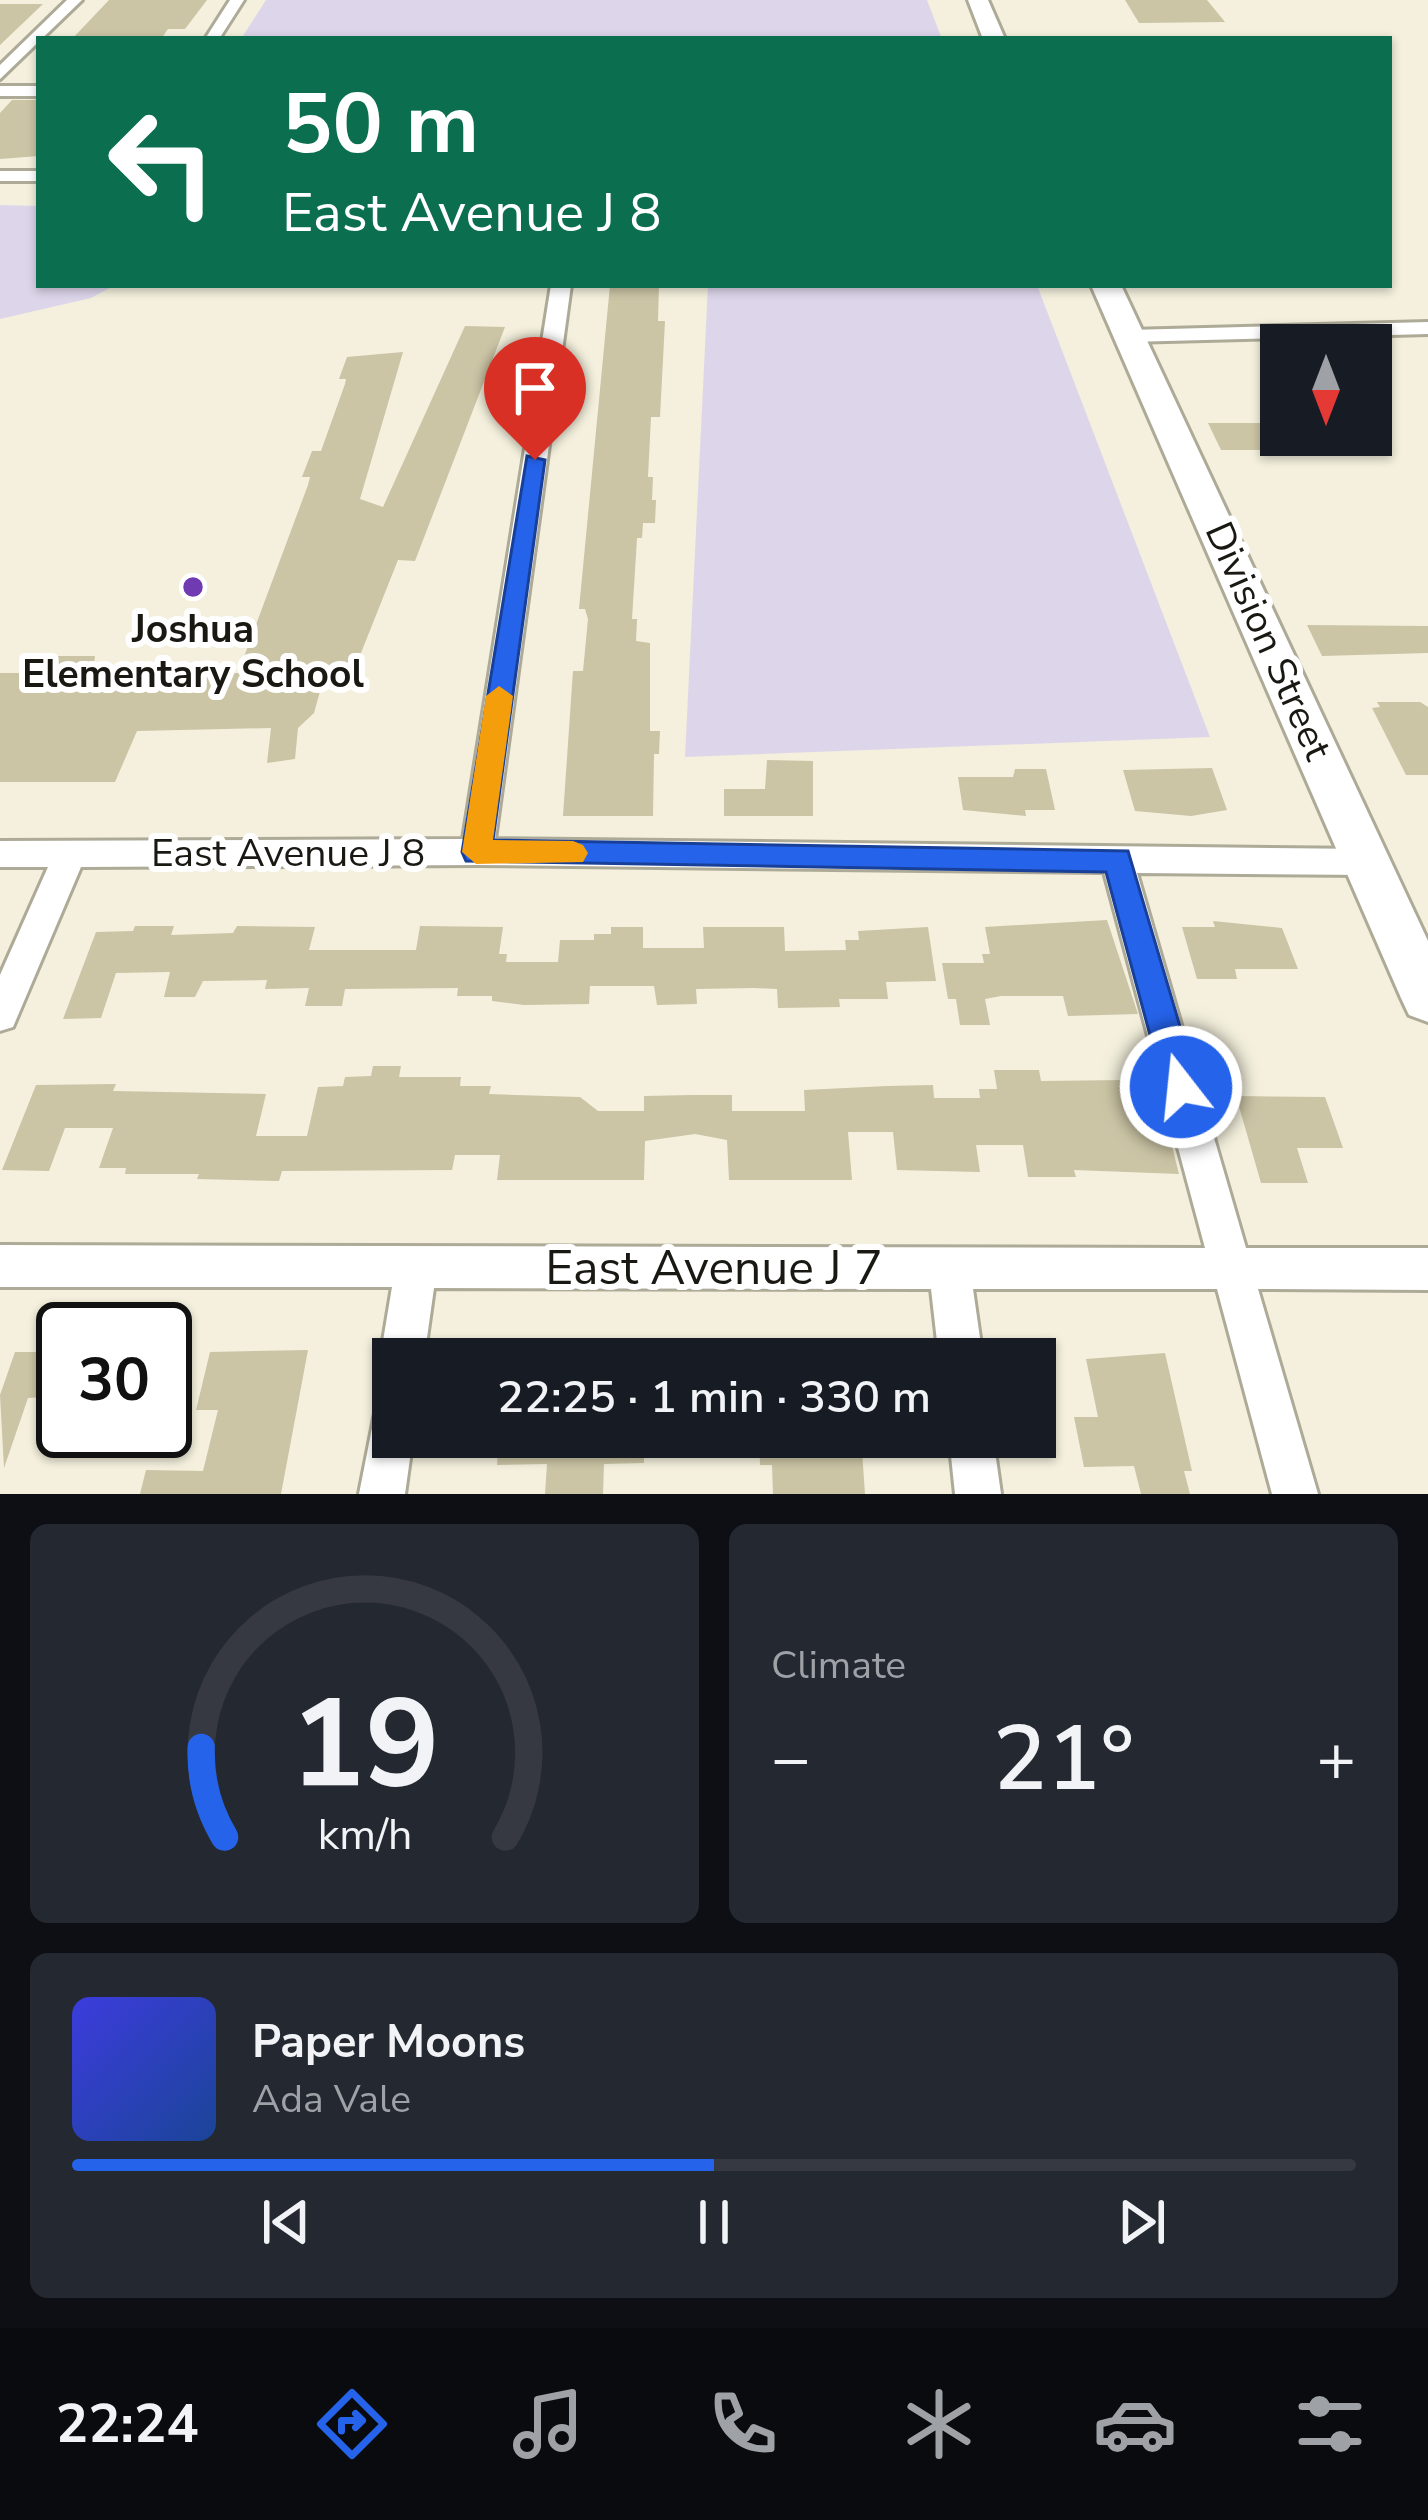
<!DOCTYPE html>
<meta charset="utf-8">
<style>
:root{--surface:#171b24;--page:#242831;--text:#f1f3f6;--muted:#9ea1a6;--line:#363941;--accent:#2563eb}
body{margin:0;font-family:"Nunito Sans",sans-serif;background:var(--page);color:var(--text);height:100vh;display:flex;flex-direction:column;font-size:45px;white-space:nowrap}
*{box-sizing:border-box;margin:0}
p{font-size:39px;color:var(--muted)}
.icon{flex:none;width:66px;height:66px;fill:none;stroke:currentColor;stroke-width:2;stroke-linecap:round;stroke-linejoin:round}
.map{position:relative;height:1494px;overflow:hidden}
.details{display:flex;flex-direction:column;gap:30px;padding:30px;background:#0d0f14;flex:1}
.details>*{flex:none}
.guide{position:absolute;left:36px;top:36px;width:1356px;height:252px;border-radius:0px;box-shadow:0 3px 9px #0004;background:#0b6e4f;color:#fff;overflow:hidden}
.needle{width:78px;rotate:180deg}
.buttons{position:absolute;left:1260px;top:324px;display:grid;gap:24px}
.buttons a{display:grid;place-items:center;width:132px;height:132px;border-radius:0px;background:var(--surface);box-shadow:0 3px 9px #0004;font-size:60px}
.speed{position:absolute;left:36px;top:1302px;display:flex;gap:24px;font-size:60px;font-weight:700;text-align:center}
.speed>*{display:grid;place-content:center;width:156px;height:156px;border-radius:50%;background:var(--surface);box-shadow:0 3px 9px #0004;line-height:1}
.speed .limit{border:6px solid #111;border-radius:18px;background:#fff;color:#111}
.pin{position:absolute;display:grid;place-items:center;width:102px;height:102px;color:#fff;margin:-123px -51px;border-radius:50% 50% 50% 0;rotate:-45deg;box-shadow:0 0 12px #0007}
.pin .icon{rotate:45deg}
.me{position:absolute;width:132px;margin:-66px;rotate:344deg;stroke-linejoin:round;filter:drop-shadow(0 0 9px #0008)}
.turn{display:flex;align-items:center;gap:42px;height:252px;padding:0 48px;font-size:54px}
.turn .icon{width:156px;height:156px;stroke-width:2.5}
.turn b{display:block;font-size:84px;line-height:102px}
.big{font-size:90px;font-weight:600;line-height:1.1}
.details .widget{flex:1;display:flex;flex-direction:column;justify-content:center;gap:18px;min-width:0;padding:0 42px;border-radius:18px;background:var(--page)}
.details .dial{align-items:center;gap:0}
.dial svg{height:312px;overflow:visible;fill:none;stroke:var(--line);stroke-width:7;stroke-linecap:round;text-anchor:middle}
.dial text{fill:var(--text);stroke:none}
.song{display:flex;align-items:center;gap:36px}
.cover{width:144px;height:144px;border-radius:18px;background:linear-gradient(135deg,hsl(240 70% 55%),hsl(220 70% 35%))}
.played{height:12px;border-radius:6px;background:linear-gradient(90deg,var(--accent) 50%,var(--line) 50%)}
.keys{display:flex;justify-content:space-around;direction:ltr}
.heat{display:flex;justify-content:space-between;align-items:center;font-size:66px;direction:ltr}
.details .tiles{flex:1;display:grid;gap:30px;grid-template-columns:1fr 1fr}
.widget:last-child{grid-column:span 2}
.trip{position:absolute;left:372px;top:1338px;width:684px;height:120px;border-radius:0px;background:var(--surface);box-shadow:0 3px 9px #0004;font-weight:600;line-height:120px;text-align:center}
.tab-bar{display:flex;height:192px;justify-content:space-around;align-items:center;background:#090b0e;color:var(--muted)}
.tab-bar .icon{width:84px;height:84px}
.tab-bar .active{color:var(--accent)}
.tab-bar b{font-size:54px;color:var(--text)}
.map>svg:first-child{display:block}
</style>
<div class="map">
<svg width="1428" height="1494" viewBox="0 0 1428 1494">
<rect width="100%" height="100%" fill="#f4f0dd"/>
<path fill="#ddd6eb" d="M 266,0 L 927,0 L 942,39 L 241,39 Z
M 0,205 L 39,206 L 39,285 L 115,285 L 91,298 L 0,319 Z
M 708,285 L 1037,285 L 1210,737 L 685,757 Z"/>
<path fill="#cbc4a5" d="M 109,0 L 207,0 L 185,29 L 168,29 L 161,39 L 72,39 Z
M 1125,0 L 1207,0 L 1225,22 L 1139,23 Z
M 0,4 L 43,4 L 0,45 Z
M 12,100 L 39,100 L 39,156 L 0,159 L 0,113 Z
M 610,285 L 659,285 L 658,321 L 665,321 L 660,417 L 651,417 L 648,477 L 653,477 L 652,500 L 656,500 L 655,523 L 643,523 L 642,538 L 637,538 L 632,619 L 637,619 L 636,641 L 650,643 L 650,731 L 660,731 L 659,754 L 654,754 L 653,816 L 563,816 L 573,671 L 583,671 L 588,619 L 585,609 L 579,609 Z
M 465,326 L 505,327 L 415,561 L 398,560 L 357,663 L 326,670 L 314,713 L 298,728 L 295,759 L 267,763 L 271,728 L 137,731 L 115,782 L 0,782 L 0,673 L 41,673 L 56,656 L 95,656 L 93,673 L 238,673 L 308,485 L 310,477 L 302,477 L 312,451 L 321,451 L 345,384 L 346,379 L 339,379 L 347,357 L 403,352 L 360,499 L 383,507 Z
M 1208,423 L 1265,423 L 1279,450 L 1221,450 Z
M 1307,625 L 1428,626 L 1428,653 L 1322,656 Z
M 1377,702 L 1420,702 L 1428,707 L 1428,775 L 1406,775 L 1372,708 L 1380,707 Z
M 767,760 L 813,761 L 813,816 L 724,816 L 724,789 L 765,789 Z
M 1212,768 L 1227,810 L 1191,816 L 1135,811 L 1123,770 Z
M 1015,769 L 1046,769 L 1055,810 L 1025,810 L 1026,816 L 963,810 L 958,777 L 1013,777 Z
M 1107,920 L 1138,1014 L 1068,1016 L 1063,996 L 1001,996 L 985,999 L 990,1025 L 960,1025 L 956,999 L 948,999 L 942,963 L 984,963 L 982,954 L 990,954 L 985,927 Z
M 1213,921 L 1282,928 L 1298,969 L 1235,969 L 1237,979 L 1197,979 L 1182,927 L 1215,927 Z
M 135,926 L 174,926 L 171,935 L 233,933 L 237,926 L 315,927 L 309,950 L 416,950 L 420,926 L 503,927 L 499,954 L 507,954 L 506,962 L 558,962 L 560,940 L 594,940 L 594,934 L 611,934 L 611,927 L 643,927 L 643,948 L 704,948 L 703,927 L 784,927 L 785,951 L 846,950 L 845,940 L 859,940 L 858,931 L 928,927 L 936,981 L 886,982 L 888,999 L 839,999 L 840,1007 L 778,1008 L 777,989 L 754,988 L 696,989 L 697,1004 L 657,1005 L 654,986 L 590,986 L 589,1004 L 524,1005 L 492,1001 L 492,996 L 457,996 L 458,988 L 345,989 L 342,1006 L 305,1006 L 309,988 L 265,989 L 267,980 L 203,981 L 195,997 L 164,997 L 170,972 L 116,973 L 101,1018 L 63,1019 L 96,932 L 133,931 Z
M 373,1066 L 401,1066 L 399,1077 L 461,1077 L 460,1086 L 491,1086 L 489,1094 L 580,1097 L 598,1111 L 644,1111 L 644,1096 L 693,1095 L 732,1095 L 732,1111 L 805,1111 L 804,1090 L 887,1086 L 933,1085 L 934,1098 L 980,1098 L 979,1089 L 997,1089 L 994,1070 L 1039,1070 L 1041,1081 L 1125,1080 L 1127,1087 L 1157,1087 L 1179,1174 L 1074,1170 L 1076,1177 L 1028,1177 L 1023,1145 L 976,1145 L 980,1172 L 897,1170 L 893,1132 L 848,1132 L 852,1180 L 729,1180 L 727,1140 L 695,1134 L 645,1141 L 644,1180 L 497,1180 L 500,1155 L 455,1155 L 452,1170 L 282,1171 L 279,1181 L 197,1179 L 199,1174 L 125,1174 L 126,1168 L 99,1168 L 113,1128 L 65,1128 L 49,1171 L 2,1170 L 36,1085 L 116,1084 L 113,1091 L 266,1094 L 256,1136 L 307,1136 L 318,1087 L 343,1086 L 345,1077 L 371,1076 Z
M 1236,1096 L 1325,1097 L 1343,1148 L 1297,1148 L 1308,1183 L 1261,1183 Z
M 308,1350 L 281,1494 L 140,1494 L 146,1470 L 203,1471 L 218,1410 L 196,1410 L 210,1352 Z
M 15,1352 L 61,1352 L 46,1397 L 28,1398 L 4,1468 L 0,1395 Z
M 1165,1353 L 1192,1471 L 1184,1471 L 1190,1494 L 1141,1494 L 1134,1466 L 1084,1467 L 1074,1417 L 1098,1417 L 1086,1359 Z
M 499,1437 L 644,1437 L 644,1463 L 604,1464 L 603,1494 L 545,1494 L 547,1464 L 497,1465 Z
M 759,1437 L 861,1437 L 865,1494 L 773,1494 L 772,1465 L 760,1465 Z"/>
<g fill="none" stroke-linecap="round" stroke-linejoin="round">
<g stroke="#adaa97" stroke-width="6">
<path id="street" d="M 67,0 L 82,0 L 0,79 L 0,65 Z
M 230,0 L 244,0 L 219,39 L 205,39 Z
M 0,86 L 39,86 L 39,96 L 0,96 Z
M 0,171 L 39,171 L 39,181 L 0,181 Z
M 551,285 L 571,285 L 495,839 L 1368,849 L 1379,852 L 1384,862 L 1379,872 L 1368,875 L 1137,873 L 1246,1248 L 1428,1248 L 1428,1290 L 1258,1289 L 1318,1494 L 1272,1494 L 1217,1289 L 973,1289 L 983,1359 L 939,1359 L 931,1289 L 434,1288 L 424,1359 L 393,1359 L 393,1377 L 380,1359 L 392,1287 L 0,1287 L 0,1245 L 1205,1248 L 1104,872 L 477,865 L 81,867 L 13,1027 L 0,1031 L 0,975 L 48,867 L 0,867 L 0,841 L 463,839 Z
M 1428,322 L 1428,334 L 1129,342 L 1118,336 L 1129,330 Z
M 393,1397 L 393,1437 L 413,1437 L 405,1494 L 359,1494 L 377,1403 Z
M 949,1437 L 993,1437 L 1001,1494 L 955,1494 Z"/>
</g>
<g stroke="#adaa97" stroke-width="6">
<path id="secondary" d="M 968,0 L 988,0 L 1005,39 L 983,39 Z
M 1091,285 L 1121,285 L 1428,941 L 1428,1022 L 1409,1015 L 1401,998 Z"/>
</g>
<use href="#street" fill="#fff" fill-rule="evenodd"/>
<use href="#secondary" fill="#fff" fill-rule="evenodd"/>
</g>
<path fill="#2563eb" stroke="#184099" stroke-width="3" d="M 527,456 L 545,460 L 493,840 L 1128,851 L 1198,1087 L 1193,1099 L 1181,1103 L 1169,1099 L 1164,1087 L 1106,872 L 466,861 L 462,852 Z"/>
<path fill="#f59e0b" d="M 499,686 L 513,696 L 493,840 L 573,841 L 583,845 L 588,853 L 583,862 L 476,864 L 462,852 L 486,696 Z"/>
<circle fill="#703bb2" stroke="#fff" stroke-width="4.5" cx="193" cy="587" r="12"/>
<g text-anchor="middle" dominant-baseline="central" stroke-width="12" stroke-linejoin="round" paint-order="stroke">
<g font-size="39" font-weight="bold" fill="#1a1812" stroke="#fff">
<text x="193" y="629">Joshua<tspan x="193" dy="45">Elementary School</tspan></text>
</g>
<g font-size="39" fill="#1a1812" stroke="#fff">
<text transform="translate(1268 641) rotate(66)">Division Street</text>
<text x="288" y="853">East Avenue J 8</text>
</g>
<g font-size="48" fill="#1a1812" stroke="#fff">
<text x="714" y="1268">East Avenue J 7</text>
</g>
</g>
</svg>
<div class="buttons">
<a><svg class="needle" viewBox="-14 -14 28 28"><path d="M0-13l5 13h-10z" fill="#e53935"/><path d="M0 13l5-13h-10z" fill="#9ea1a6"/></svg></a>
</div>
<div class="speed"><div class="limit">30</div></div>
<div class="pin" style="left:535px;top:460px;background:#d93025"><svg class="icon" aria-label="arrive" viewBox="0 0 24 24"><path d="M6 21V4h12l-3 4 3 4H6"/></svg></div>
<svg class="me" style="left:1181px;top:1087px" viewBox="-20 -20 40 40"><circle r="17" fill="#2563eb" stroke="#fff" stroke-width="3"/><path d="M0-11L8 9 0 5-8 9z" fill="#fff"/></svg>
<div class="trip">22:25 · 1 min · 330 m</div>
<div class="guide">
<div class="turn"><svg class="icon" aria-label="left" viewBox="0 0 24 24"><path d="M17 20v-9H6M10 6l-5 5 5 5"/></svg><div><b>50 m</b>East Avenue J 8</div></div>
</div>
</div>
<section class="details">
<div class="tiles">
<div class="widget dial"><svg viewBox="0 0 100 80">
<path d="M14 69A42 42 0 1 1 86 69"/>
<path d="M14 69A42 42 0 0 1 8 46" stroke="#2563eb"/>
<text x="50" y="56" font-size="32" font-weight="700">19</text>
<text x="50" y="72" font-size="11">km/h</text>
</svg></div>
<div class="widget"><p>Climate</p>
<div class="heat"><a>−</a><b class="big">21°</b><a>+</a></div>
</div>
<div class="widget">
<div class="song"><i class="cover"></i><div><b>Paper Moons</b><p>Ada Vale</p></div></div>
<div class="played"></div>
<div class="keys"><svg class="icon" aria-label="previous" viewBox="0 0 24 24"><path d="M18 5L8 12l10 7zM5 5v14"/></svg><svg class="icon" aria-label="pause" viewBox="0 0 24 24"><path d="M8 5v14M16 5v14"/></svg><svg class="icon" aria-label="next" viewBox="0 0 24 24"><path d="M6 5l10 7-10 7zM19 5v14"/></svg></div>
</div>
</div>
</section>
<nav class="tab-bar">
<b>22:24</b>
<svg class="icon active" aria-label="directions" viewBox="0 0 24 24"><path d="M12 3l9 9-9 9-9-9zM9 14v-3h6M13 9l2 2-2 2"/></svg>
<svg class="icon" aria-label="music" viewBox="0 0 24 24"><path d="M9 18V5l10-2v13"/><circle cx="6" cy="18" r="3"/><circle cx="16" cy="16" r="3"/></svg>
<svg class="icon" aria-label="phone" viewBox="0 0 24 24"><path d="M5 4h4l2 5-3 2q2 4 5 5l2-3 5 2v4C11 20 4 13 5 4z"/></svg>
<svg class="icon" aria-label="climate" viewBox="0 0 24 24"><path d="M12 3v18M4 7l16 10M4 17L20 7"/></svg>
<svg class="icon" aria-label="car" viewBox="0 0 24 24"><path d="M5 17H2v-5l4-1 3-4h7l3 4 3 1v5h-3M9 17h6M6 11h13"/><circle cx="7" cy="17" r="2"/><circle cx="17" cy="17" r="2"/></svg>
<svg class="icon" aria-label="filters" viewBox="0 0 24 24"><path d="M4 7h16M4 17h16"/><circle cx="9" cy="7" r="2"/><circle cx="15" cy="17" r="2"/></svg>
</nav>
